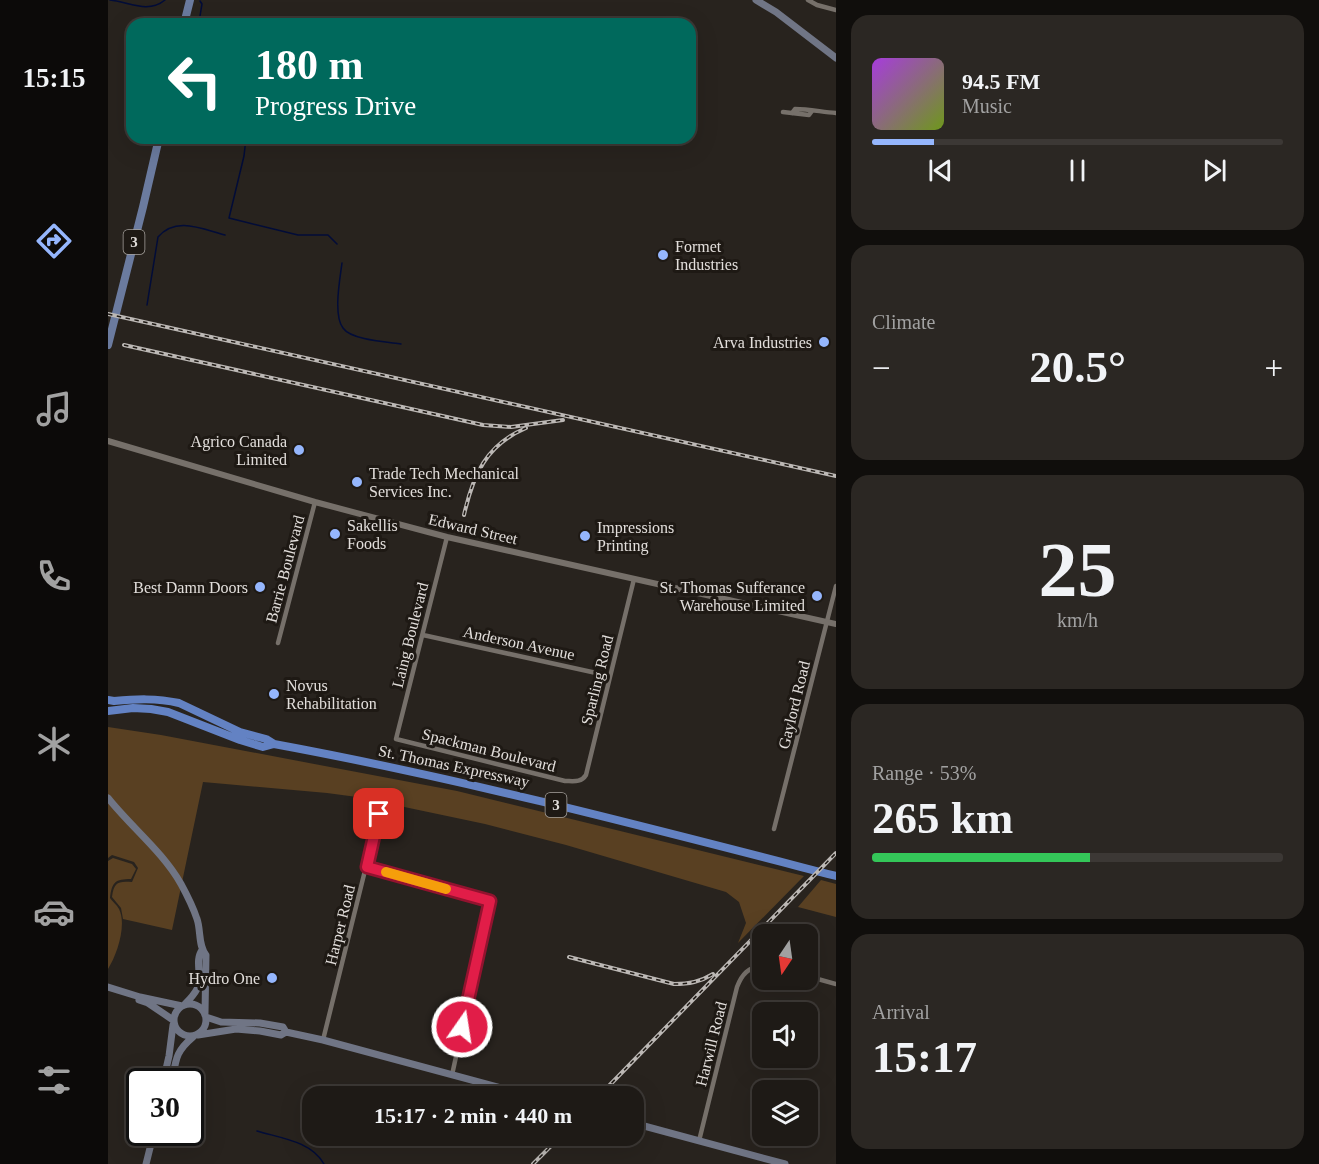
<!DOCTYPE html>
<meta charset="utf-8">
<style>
:root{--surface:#1e1a16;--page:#2b2723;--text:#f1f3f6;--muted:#a1a1a1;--line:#3c3835;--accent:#95b6fd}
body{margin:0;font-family:Georgia,serif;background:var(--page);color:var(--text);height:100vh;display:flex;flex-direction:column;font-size:22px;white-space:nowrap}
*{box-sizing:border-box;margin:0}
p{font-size:20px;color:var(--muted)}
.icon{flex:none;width:33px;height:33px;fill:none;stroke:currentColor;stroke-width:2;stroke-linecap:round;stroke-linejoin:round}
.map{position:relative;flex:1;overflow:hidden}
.sheet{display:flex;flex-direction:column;gap:15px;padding:15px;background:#100e0c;width:483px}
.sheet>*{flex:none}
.top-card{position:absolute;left:18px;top:18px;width:570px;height:126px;border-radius:18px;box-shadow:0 6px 24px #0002,0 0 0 2px var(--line);background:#00695c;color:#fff;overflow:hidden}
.needle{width:39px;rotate:193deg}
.tools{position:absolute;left:644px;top:924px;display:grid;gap:12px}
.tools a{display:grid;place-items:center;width:66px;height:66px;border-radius:12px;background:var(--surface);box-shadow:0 6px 24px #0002,0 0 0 2px var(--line);font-size:30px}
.speed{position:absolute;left:18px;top:1068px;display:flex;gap:12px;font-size:30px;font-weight:700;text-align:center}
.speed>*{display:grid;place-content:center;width:78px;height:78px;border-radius:50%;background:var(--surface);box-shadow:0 6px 24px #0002,0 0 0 2px var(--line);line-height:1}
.speed .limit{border:3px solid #111;border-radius:9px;background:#fff;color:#111}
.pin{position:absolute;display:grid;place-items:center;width:51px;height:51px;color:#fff;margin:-26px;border-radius:12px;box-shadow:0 3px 9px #0006}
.me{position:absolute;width:66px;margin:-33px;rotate:13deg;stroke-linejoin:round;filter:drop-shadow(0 0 4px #0008)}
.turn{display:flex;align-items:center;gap:21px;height:126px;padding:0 30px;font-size:27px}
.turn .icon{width:78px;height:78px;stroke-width:2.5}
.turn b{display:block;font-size:42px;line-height:51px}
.big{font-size:45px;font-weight:800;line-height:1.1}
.sheet .widget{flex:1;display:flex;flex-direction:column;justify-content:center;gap:9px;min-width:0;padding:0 21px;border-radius:18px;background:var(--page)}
.sheet .dial{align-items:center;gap:0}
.dial b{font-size:78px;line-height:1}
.song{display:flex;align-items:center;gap:18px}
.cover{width:72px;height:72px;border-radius:9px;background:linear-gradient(135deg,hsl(280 70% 55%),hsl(80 70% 35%))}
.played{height:6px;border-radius:3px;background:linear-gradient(90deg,var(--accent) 15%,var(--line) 15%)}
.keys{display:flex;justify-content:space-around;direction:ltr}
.heat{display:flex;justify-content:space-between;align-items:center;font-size:33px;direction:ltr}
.charge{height:9px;border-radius:4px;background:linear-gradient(90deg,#34c759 53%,var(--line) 0)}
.trip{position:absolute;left:194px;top:1086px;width:342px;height:60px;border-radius:18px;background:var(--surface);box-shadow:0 6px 24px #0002,0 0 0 2px var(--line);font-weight:800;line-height:60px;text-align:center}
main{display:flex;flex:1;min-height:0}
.tabs{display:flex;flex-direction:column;width:108px;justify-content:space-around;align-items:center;background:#0c0a09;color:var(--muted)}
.tabs .icon{width:42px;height:42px}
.tabs .current{color:var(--accent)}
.tabs b{font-size:27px;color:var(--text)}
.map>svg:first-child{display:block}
</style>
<main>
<nav class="tabs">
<b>15:15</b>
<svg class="icon current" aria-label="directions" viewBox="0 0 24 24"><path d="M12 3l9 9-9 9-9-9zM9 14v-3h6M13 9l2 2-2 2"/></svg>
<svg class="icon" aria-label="music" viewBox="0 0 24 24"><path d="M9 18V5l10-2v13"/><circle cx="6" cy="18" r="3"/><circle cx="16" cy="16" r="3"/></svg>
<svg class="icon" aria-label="phone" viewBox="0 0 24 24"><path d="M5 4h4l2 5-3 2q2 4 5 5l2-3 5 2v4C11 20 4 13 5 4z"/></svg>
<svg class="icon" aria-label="climate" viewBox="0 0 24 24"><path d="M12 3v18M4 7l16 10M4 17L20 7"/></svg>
<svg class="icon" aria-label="car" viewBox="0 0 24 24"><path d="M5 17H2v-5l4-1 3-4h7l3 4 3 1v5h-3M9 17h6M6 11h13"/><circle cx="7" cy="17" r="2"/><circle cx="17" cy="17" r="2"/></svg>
<svg class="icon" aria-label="filters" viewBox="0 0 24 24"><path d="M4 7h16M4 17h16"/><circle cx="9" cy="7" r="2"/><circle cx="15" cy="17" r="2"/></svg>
</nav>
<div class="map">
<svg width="728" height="1164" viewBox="0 0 728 1164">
<rect width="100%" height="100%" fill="#28231e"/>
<path fill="#594022" d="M 0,727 L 53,735 L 349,791 L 696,876 L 630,943 L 638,923 L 631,902 L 618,892 L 458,845 L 377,824 L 249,797 L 219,793 L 95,782 L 64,930 L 15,919 L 13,908 L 4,897 C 6,882 10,881 24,882 L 30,868 L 26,862 L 4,855 L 0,858 Z
M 5,858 L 24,864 L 28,869 L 23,879 C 7,879 4,882 2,898 C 4,901 9,905 11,909 C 19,925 9,955 0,969 L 0,861 Z
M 713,880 L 728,884 L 728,917 L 690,907 Z"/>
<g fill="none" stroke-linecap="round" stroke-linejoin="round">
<path stroke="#020c38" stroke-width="1.5" d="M 2,0 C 21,2 40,14 57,0
M 92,16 L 94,4 L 92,1
M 138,138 L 136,156 L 121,218 L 190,235 L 220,235 L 229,244
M 234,263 C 232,279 225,315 235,328 C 243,340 279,342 293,344
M 39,305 L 50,237 C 68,216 94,229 117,235
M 149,1131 C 172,1138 203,1141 216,1164"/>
<path stroke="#76706a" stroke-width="4.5" d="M 700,0 L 709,5 L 728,10
M 675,112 L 701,115 L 704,111
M 684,113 L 687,109 C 701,109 714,112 728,113
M 339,537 L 288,739 L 457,781 C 465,781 473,783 478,775 L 526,579
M 315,635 L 502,676
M 170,643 L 207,502
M 666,829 L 728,586
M 259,867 L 382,901 L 344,1075
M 699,976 L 728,984
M 215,1040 L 271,814
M 591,1141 L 629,987 C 634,974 640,968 654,965"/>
<path stroke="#76706a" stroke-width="6" d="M 0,441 L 207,502 L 339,537 L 728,624"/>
<path stroke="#707585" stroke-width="7" d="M 648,0 L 668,12 L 728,58
M 0,798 C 23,827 55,852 73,884 C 79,895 85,907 89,919 C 93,930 90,946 98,955 L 97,1013
M 0,987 L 32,997 L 74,1006
M 31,1000 L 40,1003 L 65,1020
M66 1020a16 16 0 1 1 32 0a16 16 0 1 1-32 0Z
M 77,1004 C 81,1000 86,995 89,989 C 95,977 86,961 94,950
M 98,1017 L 113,1022 L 152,1023 L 175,1027 L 178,1032 L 215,1040 L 423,1096
M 90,1035 L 128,1029 L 152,1031 L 173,1035 L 178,1032
M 55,1082 L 61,1056 L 65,1025
M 64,1082 C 68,1060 67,1052 85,1037
M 525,1123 L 677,1164
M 38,1164 L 46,1132"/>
<path stroke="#6b7b9f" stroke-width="8" d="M 76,24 L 82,0
M 0,345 L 35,207 L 51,138"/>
<path stroke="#6382c3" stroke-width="8" d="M 0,700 L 6,701 C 28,699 48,698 71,703 L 132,732 L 158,739 L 166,744 C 356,779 542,828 728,876
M 0,711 L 25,708 L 43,709 L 60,712 L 132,740 L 155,747 L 166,744"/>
<g stroke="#bcb8b5" stroke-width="4">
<path id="rail" d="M 0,314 L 728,476
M 16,345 L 375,425 L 403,427 L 455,420
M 356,515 C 365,475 378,445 418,428
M 461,957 L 566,984 C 581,984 592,982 605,974
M 491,1096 L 728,853
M 425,1164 L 453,1136"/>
</g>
<use href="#rail" stroke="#1e1914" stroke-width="1.5" stroke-dasharray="4.5" stroke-linecap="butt"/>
</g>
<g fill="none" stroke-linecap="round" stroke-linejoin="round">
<g stroke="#92132f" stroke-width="15">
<path id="route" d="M 271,814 L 259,867 L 382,901 L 354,1027"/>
</g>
<use href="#route" stroke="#e11d48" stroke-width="10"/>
<path stroke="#f59e0b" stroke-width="10" d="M 278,872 L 338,889"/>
</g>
<g fill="#95b6fd" stroke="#1e1914" stroke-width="2">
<circle cx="555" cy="255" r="6"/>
<circle cx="716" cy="342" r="6"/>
<circle cx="191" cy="450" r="6"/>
<circle cx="249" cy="482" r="6"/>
<circle cx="227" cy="534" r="6"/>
<circle cx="477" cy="536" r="6"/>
<circle cx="152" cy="587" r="6"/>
<circle cx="709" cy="596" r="6"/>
<circle cx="166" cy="694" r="6"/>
<circle cx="164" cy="978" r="6"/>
</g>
<g text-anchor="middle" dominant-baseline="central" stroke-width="6" stroke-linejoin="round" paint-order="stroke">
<g fill="#1e1914" stroke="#a7a39f" stroke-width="1.5">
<rect x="15.5" y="230" width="21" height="24" rx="4.5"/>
<rect x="437.5" y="793" width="21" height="24" rx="4.5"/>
</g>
<g font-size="15" font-weight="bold" fill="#e2dedb">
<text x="26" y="242">3</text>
<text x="448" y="805">3</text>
</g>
<g font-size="16" fill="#e2dedb" stroke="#1e1914" text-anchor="start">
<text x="567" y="246">Formet<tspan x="567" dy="18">Industries</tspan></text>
<text x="704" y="342" text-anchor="end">Arva Industries</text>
<text x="179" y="441" text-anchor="end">Agrico Canada<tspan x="179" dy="18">Limited</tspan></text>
<text x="261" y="473">Trade Tech Mechanical<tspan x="261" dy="18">Services Inc.</tspan></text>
<text x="239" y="525">Sakellis<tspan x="239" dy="18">Foods</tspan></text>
<text x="489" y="527">Impressions<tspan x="489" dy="18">Printing</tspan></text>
<text x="140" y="587" text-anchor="end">Best Damn Doors</text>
<text x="697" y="587" text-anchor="end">St. Thomas Sufferance<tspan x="697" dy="18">Warehouse Limited</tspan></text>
<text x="178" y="685">Novus<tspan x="178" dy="18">Rehabilitation</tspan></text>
<text x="152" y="978" text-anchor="end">Hydro One</text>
</g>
<g font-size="16" fill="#e2dedb" stroke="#1e1914">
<text transform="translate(365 529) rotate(13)">Edward Street</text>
<text transform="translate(177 569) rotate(-75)">Barrie Boulevard</text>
<text transform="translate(302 635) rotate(-76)">Laing Boulevard</text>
<text transform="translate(411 643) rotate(12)">Anderson Avenue</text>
<text transform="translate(489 680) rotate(-76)">Sparling Road</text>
<text transform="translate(686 705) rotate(-76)">Gaylord Road</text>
<text transform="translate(381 750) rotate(14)">Spackman Boulevard</text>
<text transform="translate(346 766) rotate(12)">St. Thomas Expressway</text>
<text transform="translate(232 925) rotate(-76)">Harper Road</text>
<text transform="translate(603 1044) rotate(-76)">Harwill Road</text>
</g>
</g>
</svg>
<div class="tools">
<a><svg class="needle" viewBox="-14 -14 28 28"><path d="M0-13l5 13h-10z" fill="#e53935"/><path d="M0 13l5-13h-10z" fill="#a1a1a1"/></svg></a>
<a><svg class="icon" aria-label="sound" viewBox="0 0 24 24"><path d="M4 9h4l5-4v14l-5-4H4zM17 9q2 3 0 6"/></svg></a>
<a><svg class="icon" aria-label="layers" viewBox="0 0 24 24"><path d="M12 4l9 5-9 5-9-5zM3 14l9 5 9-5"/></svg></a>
</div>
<div class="speed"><div class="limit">30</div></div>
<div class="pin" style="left:271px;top:814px;background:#d93025"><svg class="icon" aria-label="arrive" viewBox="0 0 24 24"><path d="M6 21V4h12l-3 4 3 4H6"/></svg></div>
<svg class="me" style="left:354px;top:1027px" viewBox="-20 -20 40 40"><circle r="17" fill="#e11d48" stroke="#fff" stroke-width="3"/><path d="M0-11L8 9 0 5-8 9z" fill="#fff"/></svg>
<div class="trip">15:17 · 2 min · 440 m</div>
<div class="top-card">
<div class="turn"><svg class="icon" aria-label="left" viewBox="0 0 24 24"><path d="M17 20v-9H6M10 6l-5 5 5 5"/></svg><div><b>180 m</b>Progress Drive</div></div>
</div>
</div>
<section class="sheet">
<div class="widget">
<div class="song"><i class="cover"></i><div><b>94.5 FM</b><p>Music</p></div></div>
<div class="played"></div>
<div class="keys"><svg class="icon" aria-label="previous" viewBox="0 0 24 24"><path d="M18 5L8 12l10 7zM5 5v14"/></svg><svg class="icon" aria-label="pause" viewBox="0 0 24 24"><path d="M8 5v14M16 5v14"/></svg><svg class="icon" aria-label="next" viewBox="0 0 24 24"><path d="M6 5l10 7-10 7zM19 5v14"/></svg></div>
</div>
<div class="widget"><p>Climate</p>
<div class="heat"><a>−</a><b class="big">20.5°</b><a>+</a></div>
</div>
<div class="widget dial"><b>25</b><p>km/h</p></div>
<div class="widget"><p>Range · 53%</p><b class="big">265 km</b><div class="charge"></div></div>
<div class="widget"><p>Arrival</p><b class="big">15:17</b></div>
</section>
</main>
